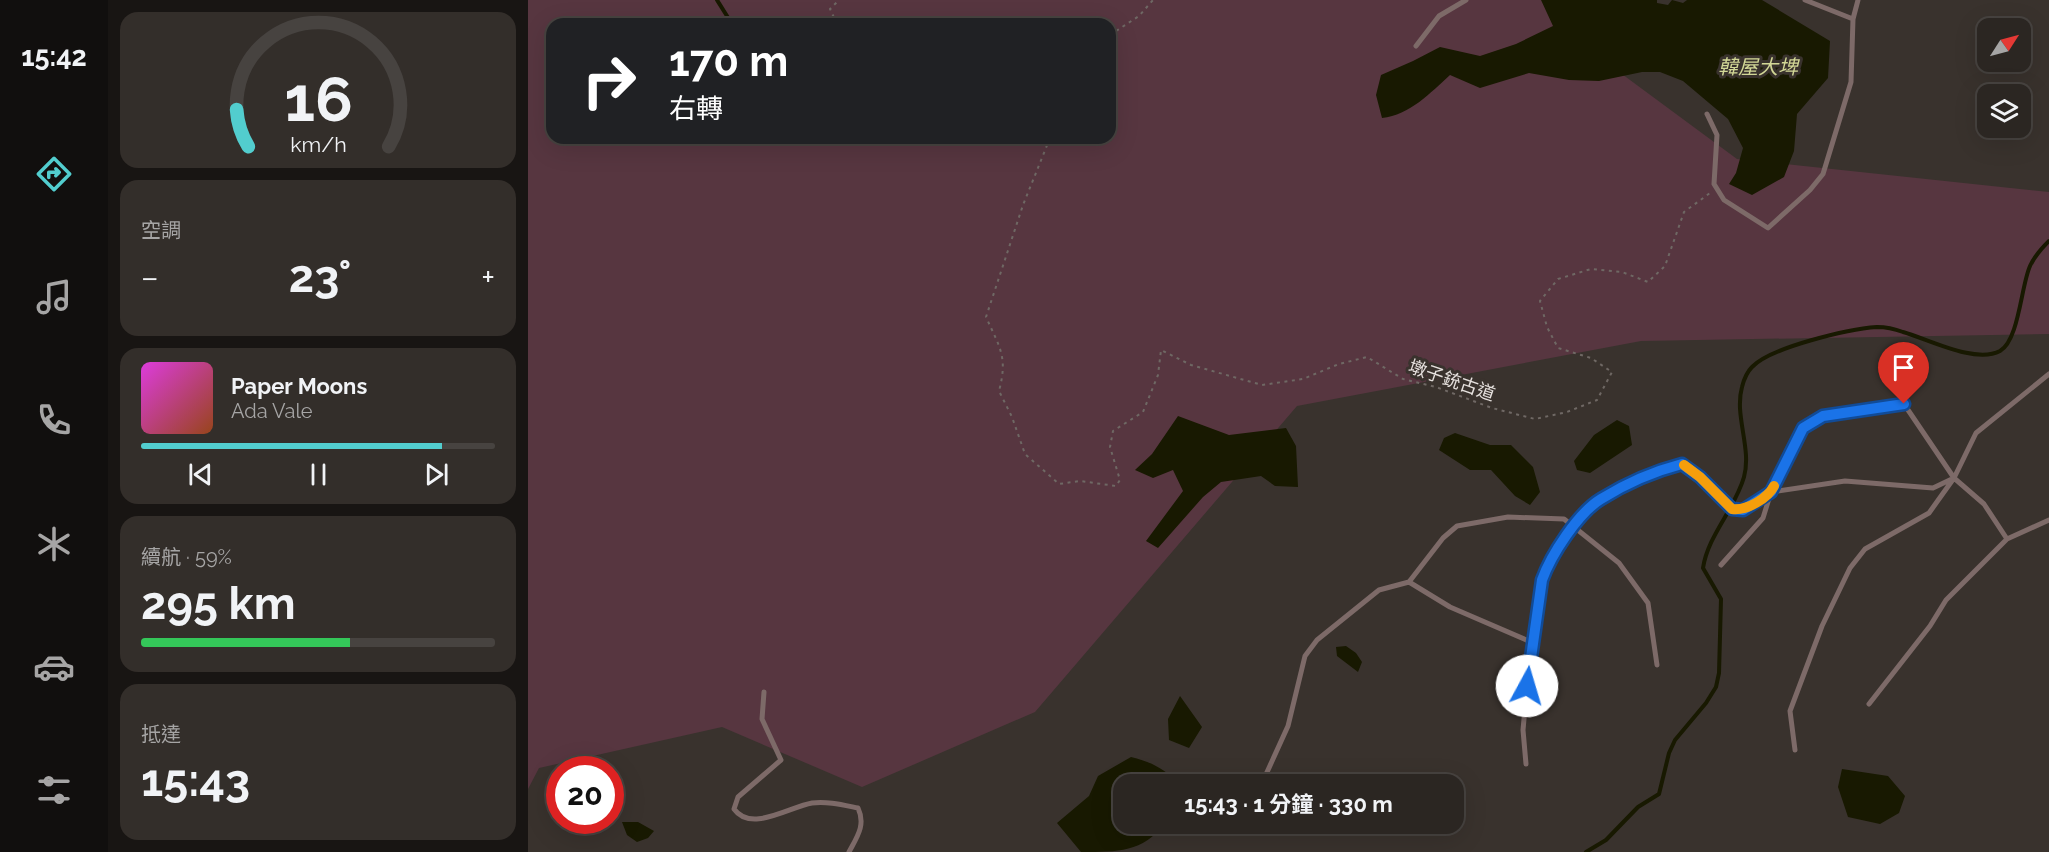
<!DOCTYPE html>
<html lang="zh-TW">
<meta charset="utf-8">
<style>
:root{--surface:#2b2622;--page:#332e2a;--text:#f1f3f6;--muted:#a6a5a5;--line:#474340;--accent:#52cdce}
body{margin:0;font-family:Raleway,"Noto Sans TC",sans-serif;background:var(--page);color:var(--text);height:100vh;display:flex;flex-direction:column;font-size:22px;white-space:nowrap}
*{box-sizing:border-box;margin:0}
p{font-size:20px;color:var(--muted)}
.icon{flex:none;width:33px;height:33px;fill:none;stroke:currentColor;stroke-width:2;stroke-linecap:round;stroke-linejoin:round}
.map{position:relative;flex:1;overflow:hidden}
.drawer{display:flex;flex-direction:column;gap:12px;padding:12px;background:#181513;width:420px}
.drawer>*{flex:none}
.guide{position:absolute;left:18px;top:18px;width:570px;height:126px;border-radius:18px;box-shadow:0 6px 24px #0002,0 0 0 2px var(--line);background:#202124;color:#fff;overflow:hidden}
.needle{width:39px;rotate:54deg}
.tools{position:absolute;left:1449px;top:18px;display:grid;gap:12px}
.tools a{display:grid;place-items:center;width:54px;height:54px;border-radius:12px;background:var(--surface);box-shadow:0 6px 24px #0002,0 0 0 2px var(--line);font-size:30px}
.speed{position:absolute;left:18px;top:756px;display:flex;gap:12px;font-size:30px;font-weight:700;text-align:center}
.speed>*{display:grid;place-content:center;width:78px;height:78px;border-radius:50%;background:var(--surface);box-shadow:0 6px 24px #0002,0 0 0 2px var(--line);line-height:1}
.speed .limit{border:9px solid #d22;background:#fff;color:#111}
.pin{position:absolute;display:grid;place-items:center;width:51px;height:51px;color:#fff;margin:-62px -26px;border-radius:50% 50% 50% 0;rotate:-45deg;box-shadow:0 0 6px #0007}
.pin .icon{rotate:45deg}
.me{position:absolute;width:66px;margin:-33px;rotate:6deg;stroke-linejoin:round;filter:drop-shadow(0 0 4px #0008)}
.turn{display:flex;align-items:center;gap:21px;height:126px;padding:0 24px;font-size:27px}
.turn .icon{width:78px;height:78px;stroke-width:2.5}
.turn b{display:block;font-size:42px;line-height:51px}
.big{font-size:45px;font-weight:700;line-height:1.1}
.drawer .tile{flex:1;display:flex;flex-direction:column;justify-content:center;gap:9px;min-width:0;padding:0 21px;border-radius:18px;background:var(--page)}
.drawer .dial{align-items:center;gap:0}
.dial svg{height:156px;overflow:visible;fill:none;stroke:var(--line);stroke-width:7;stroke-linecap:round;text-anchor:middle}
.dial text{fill:var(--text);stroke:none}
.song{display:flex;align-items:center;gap:18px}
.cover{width:72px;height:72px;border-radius:9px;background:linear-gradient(135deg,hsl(300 70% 55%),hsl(20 70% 35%))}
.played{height:6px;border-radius:3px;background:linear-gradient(90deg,var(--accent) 85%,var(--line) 85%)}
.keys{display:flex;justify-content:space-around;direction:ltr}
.heat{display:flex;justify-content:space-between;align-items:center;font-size:33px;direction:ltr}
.charge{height:9px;border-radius:4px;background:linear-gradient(90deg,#34c759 59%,var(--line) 0)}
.trip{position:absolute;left:585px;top:774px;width:351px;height:60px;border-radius:18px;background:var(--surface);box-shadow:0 6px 24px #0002,0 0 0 2px var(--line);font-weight:700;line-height:60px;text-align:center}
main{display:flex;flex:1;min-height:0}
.tabs{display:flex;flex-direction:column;width:108px;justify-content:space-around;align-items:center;background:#110f0e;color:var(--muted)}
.tabs .icon{width:42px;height:42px}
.tabs .active{color:var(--accent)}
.tabs b{font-size:27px;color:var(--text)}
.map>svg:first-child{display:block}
</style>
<main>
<nav class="tabs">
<b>15:42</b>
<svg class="icon active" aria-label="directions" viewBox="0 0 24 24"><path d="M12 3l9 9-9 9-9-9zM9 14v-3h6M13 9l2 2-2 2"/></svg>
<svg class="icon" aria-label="music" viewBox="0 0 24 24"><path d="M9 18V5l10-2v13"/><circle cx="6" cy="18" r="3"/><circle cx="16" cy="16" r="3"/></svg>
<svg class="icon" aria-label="phone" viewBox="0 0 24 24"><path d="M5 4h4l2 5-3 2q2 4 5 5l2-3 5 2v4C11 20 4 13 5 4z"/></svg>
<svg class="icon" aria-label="climate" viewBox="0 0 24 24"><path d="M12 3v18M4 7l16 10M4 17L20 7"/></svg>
<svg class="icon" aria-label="car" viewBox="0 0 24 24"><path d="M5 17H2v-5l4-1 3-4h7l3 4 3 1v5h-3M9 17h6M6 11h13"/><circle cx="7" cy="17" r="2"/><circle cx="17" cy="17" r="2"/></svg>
<svg class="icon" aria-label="filters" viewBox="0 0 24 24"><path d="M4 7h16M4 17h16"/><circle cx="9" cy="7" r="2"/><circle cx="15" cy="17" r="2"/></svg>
</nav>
<section class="drawer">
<div class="tile dial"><svg viewBox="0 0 100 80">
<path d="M14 69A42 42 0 1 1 86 69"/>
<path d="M14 69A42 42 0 0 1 8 50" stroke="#52cdce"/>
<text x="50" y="56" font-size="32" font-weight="700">16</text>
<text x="50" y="72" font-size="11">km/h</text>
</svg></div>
<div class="tile"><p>空調</p>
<div class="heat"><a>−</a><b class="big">23°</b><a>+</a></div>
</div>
<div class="tile">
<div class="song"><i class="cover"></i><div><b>Paper Moons</b><p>Ada Vale</p></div></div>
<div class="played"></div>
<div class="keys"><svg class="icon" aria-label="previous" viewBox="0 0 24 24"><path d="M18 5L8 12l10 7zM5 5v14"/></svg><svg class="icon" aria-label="pause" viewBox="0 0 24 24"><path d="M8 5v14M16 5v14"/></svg><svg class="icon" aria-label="next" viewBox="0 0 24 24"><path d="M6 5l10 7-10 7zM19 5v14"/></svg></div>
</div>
<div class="tile"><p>續航 · 59%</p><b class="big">295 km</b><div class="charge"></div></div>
<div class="tile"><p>抵達</p><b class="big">15:43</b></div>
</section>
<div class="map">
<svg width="1521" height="852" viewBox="0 0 1521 852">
<rect width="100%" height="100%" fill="#39322d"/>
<path fill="#573640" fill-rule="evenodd" d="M 0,0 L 1022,0 L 1037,32 L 1209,159 L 1521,192 L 1521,334 L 1113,341 L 769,406 L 507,712 L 334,787 L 194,727 L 11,768 L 0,789 ZM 24,24 L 582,24 L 582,138 L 24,138 Z"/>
<path fill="#181901" d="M 1013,0 L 1129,0 L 1129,3 L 1140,5 L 1144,0 L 1155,3 L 1159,0 L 1234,0 L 1302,41 L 1300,78 L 1269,114 L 1266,151 L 1256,177 L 1224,195 L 1201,184 L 1208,173 L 1215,148 L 1200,119 L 1155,81 L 1132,72 L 1114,72 L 1071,81 L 1041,80 L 1001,73 L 952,88 L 922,75 C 902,93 882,115 854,118 L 848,95 L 853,75 L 885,61 L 912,47 L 952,56 L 988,44 L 1025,26 Z
M 650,416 L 701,435 L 758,428 L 768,446 L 770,487 L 747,486 L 733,476 L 693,482 L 675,497 L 630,548 L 618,541 L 655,491 L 645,470 L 625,478 L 607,470 L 624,454 Z
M 1089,420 L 1101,426 L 1104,445 L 1062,473 L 1049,470 L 1046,461 L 1066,435 Z
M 927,433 L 962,445 L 983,445 L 1005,467 L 1012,492 L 1002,505 L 987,496 L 963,470 L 942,470 L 911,450 L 916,438 Z
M 818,646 L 828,653 L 834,662 L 830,672 L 809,656 L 808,647 Z
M 652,696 L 674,727 L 661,748 L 641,740 L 640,719 Z
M 603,757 C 624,762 636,769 652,784 L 596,784 L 596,824 L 636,824 C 615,852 590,852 553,852 L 529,823 L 561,796 L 570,776 Z
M 1314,769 L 1360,776 L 1377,796 L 1371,813 L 1352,824 L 1320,817 L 1310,787 Z
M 94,822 L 110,822 L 126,831 L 120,838 L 109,842 L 99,835 Z"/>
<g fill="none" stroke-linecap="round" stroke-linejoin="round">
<path stroke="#181901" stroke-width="4" d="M 189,0 L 204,24
M 1058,852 L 1078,840 L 1110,807 L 1131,794 L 1141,753 L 1147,740 L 1178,703 L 1188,687 L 1191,673 L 1193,599 L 1175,568 C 1180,535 1207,509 1216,477 C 1224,448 1206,416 1214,387 C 1216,379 1219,372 1224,367 C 1243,347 1321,329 1349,327 C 1358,327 1367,329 1375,332 C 1400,339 1447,364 1472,351 C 1491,340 1493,286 1502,266 C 1506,257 1513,249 1521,241"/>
<path stroke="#6f6864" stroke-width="2" stroke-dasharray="3 4.5" stroke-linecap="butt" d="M 309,24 L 302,9 L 311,0
M 582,35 L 611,16 L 625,0
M 426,138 L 428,138
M 522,138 L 495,205 L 458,317 C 472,348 480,357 471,391 L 484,417 L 497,454 L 531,484 L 552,481 L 588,486 L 592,480 L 582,447 L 585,431 L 615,412 L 630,375 L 633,350 L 663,365 L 734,385 L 775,379 L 811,364 L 839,357 L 875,379 L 908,387 L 964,408 L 1007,419 L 1039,412 L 1069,400 L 1084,372 L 1063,358 L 1030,348 L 1019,327 L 1012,301 L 1030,279 L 1063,269 L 1094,272 L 1120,282 L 1137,266 L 1156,212 L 1182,193"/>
<path stroke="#7d6a68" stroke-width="5" d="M 1277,0 L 1325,19 L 1330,0
M 888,46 L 911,16 L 938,0
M 1179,114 L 1189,135 L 1186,184 L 1196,200 L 1240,228 L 1282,190 L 1295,174 L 1323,82 L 1325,19
M 1193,565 L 1235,518 L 1243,492 L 1275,428 L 1295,416 L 1376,404 L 1426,478 L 1456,504 L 1479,539
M 881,582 L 922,607 L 1003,642
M 236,692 L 234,719 L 253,760 L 210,797 L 206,809 C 223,833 261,807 284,803 C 299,801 315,805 330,808 C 338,825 329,837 321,852
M 1341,704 L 1402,626 L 1418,600 L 1479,539 L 1521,520
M 1267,750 L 1262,711 L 1294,626 L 1322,568 L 1337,549 L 1401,513 L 1426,478 L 1448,433 L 1521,374
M 998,764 L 995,730 L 1003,642 L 1014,580 L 1019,565 L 1046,526 L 1072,500 L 1138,468 L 1154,464 L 1160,466 L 1204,509 L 1216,510 L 1243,492 L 1317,481 L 1405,488 L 1426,478
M 737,784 L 735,781 L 760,726 L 777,656 L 789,640 L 851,590 L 881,582 L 915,538 L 929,526 L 980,517 L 1036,519 L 1091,563 L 1120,603 L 1129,665"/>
</g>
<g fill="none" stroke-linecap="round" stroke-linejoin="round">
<g stroke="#114b97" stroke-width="15">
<path id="route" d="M 999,686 L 1014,580 C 1023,555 1050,513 1073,499 C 1097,484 1127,471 1154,464 L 1172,477 L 1204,509 L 1215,510 L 1243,492 L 1275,428 L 1295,416 L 1376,404"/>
</g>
<use href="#route" stroke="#1a73e8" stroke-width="10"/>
<path stroke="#f59e0b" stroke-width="10" d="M 1156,465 L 1172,477 L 1204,509 C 1219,511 1240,498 1246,486"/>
</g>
<g text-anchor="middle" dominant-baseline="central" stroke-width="6" stroke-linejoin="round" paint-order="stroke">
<g font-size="18" fill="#e6e1de" stroke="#39322d">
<text transform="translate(924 380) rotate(19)">墩子銃古道</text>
</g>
<g font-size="20" font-style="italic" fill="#d2d796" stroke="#39322d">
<text x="1230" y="67">韓屋大埤</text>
</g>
</g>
</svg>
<div class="tools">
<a><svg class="needle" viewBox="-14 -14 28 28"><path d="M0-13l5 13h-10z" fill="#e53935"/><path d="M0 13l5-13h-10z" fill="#a6a5a5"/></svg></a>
<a><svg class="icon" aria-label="layers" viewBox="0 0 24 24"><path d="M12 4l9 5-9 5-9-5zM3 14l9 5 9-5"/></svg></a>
</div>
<div class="speed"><div class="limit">20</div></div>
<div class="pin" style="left:1376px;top:404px;background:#d93025"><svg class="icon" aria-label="arrive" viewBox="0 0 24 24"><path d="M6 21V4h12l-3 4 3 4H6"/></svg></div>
<svg class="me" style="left:999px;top:686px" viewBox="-20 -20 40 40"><circle r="19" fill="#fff"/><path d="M0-13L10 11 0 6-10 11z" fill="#1a73e8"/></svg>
<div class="trip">15:43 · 1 分鐘 · 330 m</div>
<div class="guide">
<div class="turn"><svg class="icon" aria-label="right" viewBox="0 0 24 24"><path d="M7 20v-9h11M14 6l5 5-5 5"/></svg><div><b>170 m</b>右轉</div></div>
</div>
</div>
</main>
